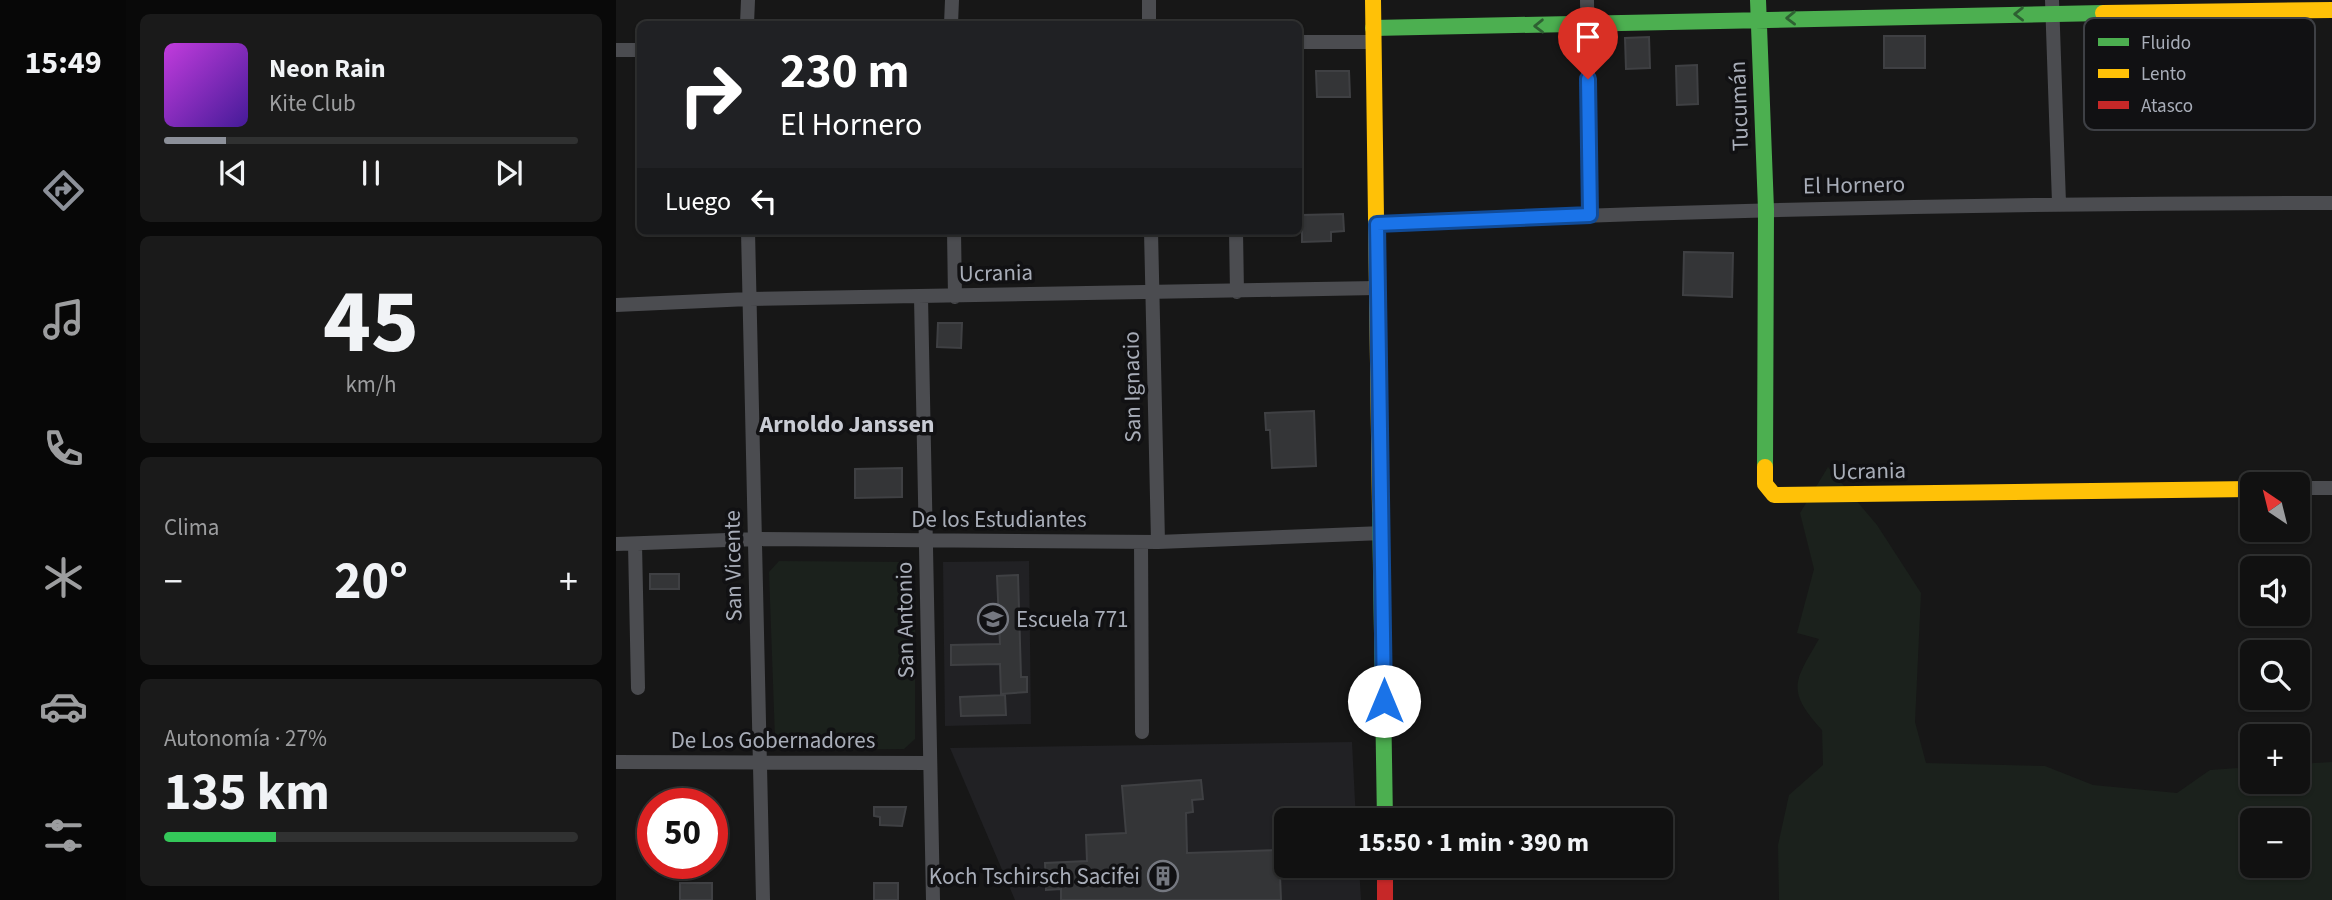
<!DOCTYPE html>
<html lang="es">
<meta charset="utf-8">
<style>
:root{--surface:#111;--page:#1a1a1a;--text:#f1f3f6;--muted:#9c9d9f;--line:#303131;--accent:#8c9099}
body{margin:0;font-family:"Source Sans 3",sans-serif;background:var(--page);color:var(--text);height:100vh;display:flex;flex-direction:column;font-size:26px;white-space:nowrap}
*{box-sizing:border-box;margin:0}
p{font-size:23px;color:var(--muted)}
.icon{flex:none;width:38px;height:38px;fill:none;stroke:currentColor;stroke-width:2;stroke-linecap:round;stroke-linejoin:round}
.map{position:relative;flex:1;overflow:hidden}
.drawer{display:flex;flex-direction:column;gap:14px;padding:14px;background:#090909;width:490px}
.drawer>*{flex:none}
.banner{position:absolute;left:21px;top:21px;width:665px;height:214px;border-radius:10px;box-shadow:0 2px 5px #0004,0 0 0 2px var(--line);background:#202124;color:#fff;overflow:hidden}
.needle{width:46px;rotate:325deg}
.buttons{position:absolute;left:1624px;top:472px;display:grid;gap:14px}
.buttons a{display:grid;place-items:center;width:70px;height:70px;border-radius:10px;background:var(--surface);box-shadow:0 2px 5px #0004,0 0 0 2px var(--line);font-size:35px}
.speed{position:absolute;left:21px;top:788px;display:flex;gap:14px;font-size:35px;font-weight:700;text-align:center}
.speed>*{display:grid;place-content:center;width:91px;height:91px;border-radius:50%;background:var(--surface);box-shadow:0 2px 5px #0004,0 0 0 2px var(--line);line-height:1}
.speed .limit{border:10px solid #d22;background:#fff;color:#111}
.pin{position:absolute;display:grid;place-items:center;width:60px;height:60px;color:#fff;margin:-72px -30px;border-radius:50% 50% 50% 0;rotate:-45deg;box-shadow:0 0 7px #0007}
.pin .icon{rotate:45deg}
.me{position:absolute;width:77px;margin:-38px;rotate:0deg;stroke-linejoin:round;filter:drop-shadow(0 0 5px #0008)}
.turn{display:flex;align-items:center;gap:24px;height:147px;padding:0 28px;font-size:32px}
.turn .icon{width:91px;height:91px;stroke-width:2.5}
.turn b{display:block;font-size:49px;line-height:60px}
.then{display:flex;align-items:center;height:66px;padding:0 28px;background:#0003;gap:14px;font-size:26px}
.big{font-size:52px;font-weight:700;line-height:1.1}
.drawer .card{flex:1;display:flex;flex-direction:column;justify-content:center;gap:10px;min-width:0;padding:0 24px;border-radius:10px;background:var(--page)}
.drawer .dial{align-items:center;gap:0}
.dial b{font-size:91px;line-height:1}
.song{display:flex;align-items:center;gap:21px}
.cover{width:84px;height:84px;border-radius:10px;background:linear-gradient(135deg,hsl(290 70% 55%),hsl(260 70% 35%))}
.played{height:7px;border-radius:4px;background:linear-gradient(90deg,var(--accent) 15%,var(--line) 15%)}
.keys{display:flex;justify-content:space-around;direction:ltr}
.heat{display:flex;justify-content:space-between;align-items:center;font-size:38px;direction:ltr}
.charge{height:10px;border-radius:5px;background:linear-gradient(90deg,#34c759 27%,var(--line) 0)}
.trip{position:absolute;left:658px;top:808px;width:399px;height:70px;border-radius:10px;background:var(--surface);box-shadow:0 2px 5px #0004,0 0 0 2px var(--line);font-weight:700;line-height:70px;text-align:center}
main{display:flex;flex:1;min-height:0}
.tabs{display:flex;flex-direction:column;width:126px;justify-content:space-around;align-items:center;background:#070707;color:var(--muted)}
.tabs .icon{width:49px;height:49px}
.tabs .active{color:var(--accent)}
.tabs b{font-size:32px;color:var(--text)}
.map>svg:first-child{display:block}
</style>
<main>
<nav class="tabs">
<b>15:49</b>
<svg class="icon active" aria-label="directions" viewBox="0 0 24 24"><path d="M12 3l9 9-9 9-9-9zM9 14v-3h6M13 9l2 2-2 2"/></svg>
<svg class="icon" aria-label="music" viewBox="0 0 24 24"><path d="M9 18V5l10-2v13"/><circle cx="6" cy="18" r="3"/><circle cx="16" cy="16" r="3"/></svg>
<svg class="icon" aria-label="phone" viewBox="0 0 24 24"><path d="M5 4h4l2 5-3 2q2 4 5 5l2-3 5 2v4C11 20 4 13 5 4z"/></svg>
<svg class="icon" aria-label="climate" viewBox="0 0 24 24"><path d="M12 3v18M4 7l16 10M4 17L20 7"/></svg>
<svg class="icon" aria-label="car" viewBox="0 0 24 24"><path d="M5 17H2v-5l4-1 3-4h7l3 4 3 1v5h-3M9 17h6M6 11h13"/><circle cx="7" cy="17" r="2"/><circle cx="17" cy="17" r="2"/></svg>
<svg class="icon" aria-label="filters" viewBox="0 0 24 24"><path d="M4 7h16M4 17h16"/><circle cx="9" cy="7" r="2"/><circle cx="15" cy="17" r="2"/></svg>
</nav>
<section class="drawer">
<div class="card">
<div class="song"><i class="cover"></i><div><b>Neon Rain</b><p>Kite Club</p></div></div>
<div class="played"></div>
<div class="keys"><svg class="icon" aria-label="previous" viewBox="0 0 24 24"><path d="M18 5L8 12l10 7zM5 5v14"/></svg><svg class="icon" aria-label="pause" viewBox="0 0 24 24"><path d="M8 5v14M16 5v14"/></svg><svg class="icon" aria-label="next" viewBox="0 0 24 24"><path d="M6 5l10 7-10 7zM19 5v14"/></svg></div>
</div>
<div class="card dial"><b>45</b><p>km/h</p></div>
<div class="card"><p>Clima</p>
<div class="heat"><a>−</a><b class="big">20°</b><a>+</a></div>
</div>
<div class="card"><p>Autonomía · 27%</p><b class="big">135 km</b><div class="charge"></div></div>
</section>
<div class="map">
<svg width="1716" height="900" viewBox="0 0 1716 900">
<rect width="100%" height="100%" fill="#171717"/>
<path fill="#212124" d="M 413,561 L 415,724 L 329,726 L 327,562 Z
M 736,742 L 740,821 L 670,821 L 670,866 L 743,866 L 745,900 L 399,900 L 334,748 Z"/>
<path fill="#1b211c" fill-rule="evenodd" d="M 1212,467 L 1261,525 L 1305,593 L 1299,722 L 1310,763 L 1429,766 L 1477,785 L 1561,793 L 1594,770 L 1636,767 L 1636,782 L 1682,782 L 1682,764 L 1716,762 L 1716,900 L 1163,900 L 1162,845 L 1173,795 L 1207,765 L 1206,730 C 1170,690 1178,682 1203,639 L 1181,633 L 1198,569 L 1184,513 ZM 1636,821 L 1682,821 L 1682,866 L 1636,866 Z
M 163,561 L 290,562 L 299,568 L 299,739 L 288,749 L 169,750 L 159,739 L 153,572 Z"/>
<path fill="#343537" stroke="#3f4043" stroke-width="2" d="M 1268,36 L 1309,36 L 1309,68 L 1268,68 Z
M 1033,37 L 1034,68 L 1010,69 L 1009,38 Z
M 1081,65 L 1082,104 L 1061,105 L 1060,66 Z
M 700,71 L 733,71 L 734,97 L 701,97 Z
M 727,214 L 728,231 L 715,232 L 715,241 L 686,242 L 686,215 Z
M 1068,252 L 1117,253 L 1116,297 L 1067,295 Z
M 322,323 L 346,323 L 345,348 L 321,347 Z
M 698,411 L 700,466 L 656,468 L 654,430 L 650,430 L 649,413 Z
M 286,468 L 286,497 L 239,498 L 239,469 Z
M 34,574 L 63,574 L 63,589 L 34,589 Z
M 402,575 L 405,677 L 411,677 L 411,692 L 385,694 L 384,664 L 335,665 L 335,645 L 384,644 L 381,576 Z
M 389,695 L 390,715 L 345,716 L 344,697 Z
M 585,780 L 587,799 L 576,800 L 577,812 L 570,813 L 571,853 L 663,850 L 665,900 L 445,900 L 445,889 L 430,890 L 429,863 L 471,861 L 470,835 L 510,833 L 506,786 Z
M 258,807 L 290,807 L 286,826 L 264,825 L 264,817 L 258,816 Z
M 64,883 L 96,883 L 96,900 L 64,900 Z
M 258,883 L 282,883 L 282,900 L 258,900 Z"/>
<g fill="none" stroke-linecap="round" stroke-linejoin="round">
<path stroke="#4b4c50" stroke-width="14" d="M 971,0 L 974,215
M 1436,0 L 1443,203
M 131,24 L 132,0
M 335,24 L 336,0
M 533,24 L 533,0
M 682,42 L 758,42
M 0,50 L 24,50
M 760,224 C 1079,210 1397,203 1716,203
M 132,231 L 147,900
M 338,231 L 339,297
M 535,231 L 542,542
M 620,231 L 621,292
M 305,297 L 317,900
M 0,305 L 133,299 L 761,288
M 1682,488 L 1716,488
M 525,542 L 526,732
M 0,544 L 139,539 L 542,542 L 767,533
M 19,544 L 22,688
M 0,762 L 313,763"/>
<path stroke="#4caf50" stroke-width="16" d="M 1142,0 L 1150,209 L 1149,467
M 757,28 L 1487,13
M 764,509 L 769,821"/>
<path stroke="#ffc107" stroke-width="16" d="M 757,0 L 764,509
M 1487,13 L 1716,10
M 1149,467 L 1149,484 L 1158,495 L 1636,489"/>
<path stroke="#c62828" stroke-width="16" d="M 769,866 L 769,900"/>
</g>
<defs><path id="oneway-chevron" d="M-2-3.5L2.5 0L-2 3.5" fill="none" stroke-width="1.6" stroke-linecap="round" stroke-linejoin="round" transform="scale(1.75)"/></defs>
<g stroke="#2e6032">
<use href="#oneway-chevron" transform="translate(1403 14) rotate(179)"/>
<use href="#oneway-chevron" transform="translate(1175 18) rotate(179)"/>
<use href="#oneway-chevron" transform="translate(923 26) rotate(179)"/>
</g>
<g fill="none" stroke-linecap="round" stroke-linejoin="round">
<g stroke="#114b97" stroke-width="18">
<path id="route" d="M 768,701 L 761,224 L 974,215 L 972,79"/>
</g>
<use href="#route" stroke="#1a73e8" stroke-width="12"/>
</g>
<defs>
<g id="school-ring" transform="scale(1.575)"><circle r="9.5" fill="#111113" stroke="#757880" stroke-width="1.5"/><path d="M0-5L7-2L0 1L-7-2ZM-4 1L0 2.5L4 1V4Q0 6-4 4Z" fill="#757880"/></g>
<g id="building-ring" transform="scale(1.575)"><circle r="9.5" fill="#111113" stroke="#757880" stroke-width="1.5"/><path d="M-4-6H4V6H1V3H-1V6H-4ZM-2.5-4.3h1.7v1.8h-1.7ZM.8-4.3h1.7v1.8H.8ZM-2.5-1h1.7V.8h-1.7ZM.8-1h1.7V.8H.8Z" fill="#757880"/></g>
</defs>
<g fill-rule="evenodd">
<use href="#school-ring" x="377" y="619"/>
<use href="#building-ring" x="547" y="876"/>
</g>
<g text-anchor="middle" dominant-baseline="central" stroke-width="7" stroke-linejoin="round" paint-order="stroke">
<g font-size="23" fill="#a8adb8" stroke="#111113">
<text transform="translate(1123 106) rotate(-92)">Tucumán</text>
<text transform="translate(1238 185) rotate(-1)">El Hornero</text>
<text transform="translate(380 273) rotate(-1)">Ucrania</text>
<text transform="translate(516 387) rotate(-91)">San Ignacio</text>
<text transform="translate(1253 471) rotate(-1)">Ucrania</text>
<text x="383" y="519">De los Estudiantes</text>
<text transform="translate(117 566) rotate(-91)">San Vicente</text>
<text transform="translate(289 620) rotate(-91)">San Antonio</text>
<text x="157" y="740">De Los Gobernadores</text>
</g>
<g font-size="23" fill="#a8adb8" stroke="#111113" text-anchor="start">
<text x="400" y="619">Escuela 771</text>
<text x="524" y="876" text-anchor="end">Koch Tschirsch Sacifei</text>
</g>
<g font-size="24" font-weight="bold" fill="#c9ccd4" stroke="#111113">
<text x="231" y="424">Arnoldo Janssen</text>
</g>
</g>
<rect x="1468" y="18" width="231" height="112" rx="10" fill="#111113" stroke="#3e4045" stroke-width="2"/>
<rect x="1482" y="38" width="31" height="8" fill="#4caf50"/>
<rect x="1482" y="69" width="31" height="9" fill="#ffc107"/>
<rect x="1482" y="101" width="31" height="8" fill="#c62828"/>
<g font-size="19" fill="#a8adb8">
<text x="1525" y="49">Fluido</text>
<text x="1525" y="80">Lento</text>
<text x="1525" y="112">Atasco</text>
</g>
</svg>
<div class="buttons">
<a><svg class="needle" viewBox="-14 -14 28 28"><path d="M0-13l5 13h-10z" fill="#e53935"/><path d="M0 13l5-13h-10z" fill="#9c9d9f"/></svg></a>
<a><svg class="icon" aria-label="sound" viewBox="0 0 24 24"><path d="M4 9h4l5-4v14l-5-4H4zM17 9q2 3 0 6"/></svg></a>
<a><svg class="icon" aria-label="search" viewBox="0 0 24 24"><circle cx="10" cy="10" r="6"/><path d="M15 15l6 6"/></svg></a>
<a>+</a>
<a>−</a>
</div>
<div class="speed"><div class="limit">50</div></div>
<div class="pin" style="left:972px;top:79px;background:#d93025"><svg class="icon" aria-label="arrive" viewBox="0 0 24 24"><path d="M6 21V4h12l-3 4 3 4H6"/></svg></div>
<svg class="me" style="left:768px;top:701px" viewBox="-20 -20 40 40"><circle r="19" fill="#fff"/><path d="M0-13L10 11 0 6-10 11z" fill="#1a73e8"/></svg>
<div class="trip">15:50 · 1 min · 390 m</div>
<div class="banner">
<div class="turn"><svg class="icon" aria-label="right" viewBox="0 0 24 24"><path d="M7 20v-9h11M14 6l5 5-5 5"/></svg><div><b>230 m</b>El Hornero</div></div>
<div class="then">Luego<svg class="icon" aria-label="left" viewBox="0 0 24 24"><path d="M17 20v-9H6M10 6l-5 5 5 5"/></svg></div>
</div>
</div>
</main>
